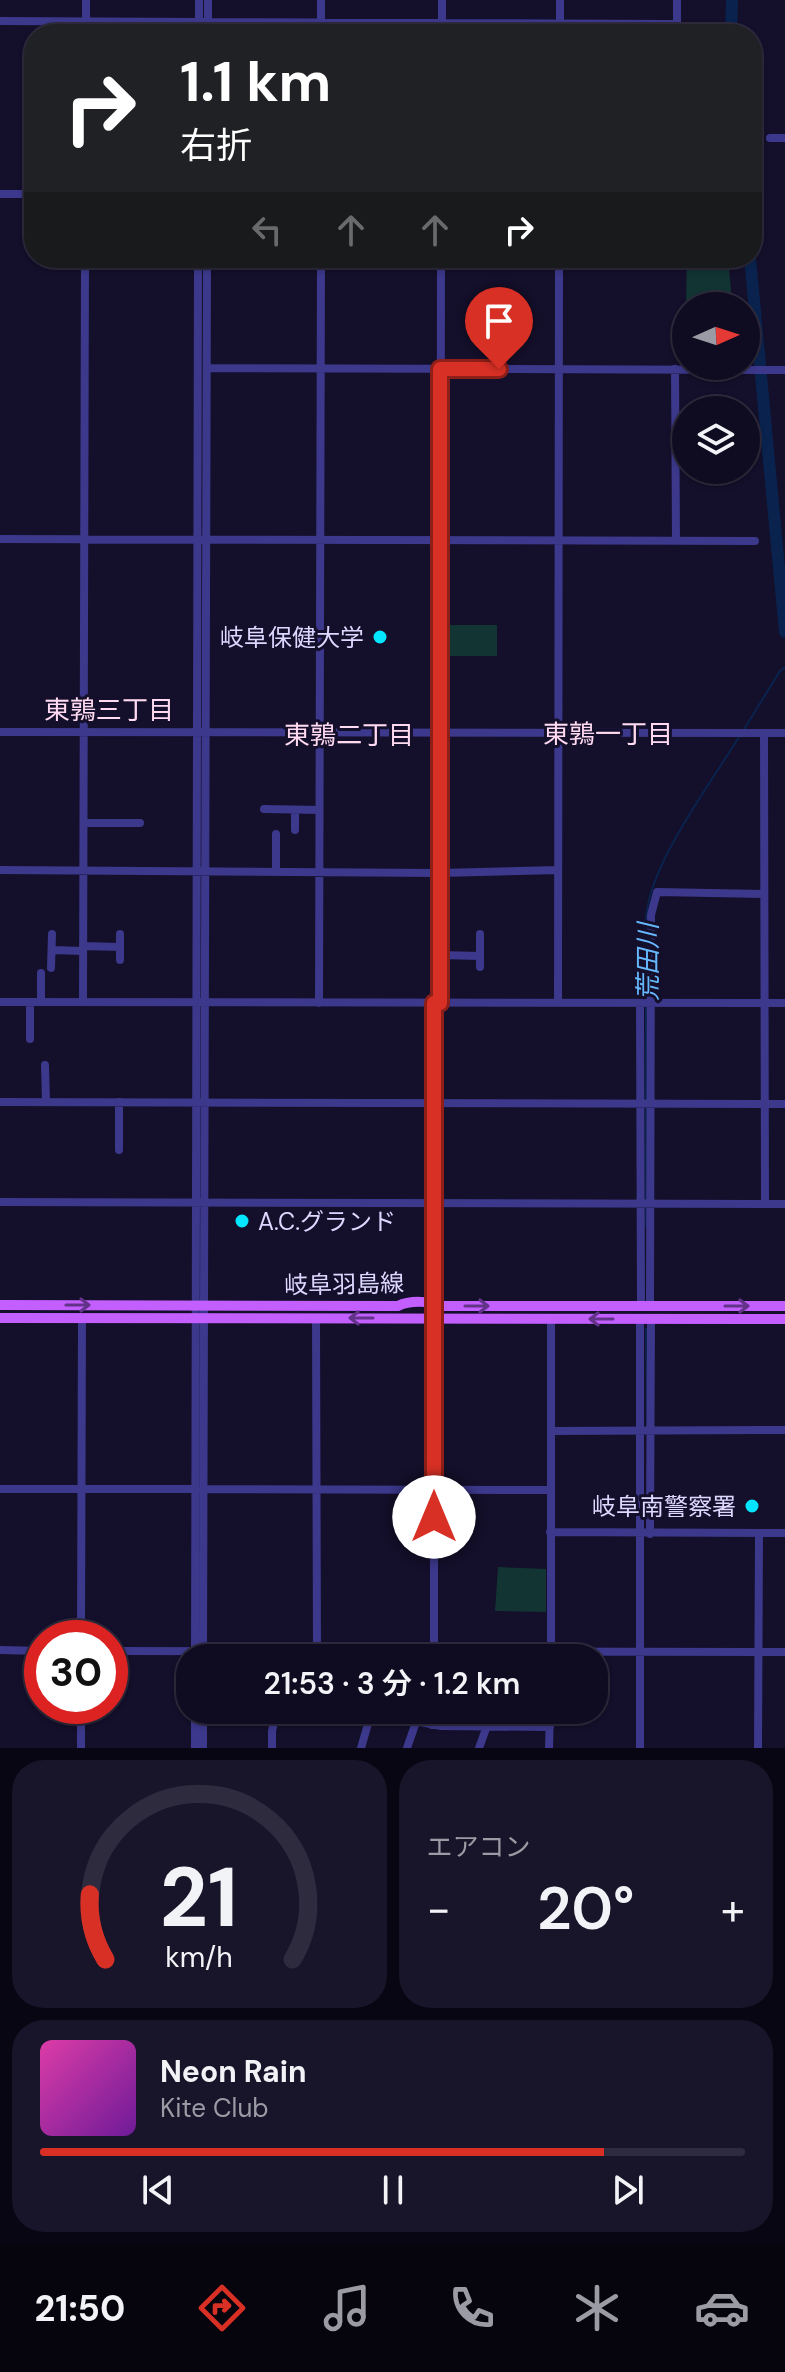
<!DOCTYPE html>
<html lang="ja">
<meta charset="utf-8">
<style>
:root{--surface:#0f0b20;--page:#181429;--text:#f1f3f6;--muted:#9b9ba5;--line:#2f2b3e;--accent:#d93025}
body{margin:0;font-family:"DM Sans","Noto Sans JP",sans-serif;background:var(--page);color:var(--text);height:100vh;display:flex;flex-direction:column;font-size:30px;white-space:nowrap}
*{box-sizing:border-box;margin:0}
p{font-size:26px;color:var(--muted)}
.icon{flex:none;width:44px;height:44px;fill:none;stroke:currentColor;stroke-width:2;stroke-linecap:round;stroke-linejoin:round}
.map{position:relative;height:1748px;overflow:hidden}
.side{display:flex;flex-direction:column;gap:12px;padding:12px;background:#080612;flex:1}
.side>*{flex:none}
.top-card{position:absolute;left:24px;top:24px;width:738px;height:244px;border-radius:32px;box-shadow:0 2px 6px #0004,0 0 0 2px var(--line);background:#202124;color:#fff;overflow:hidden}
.needle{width:52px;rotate:87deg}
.buttons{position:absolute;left:672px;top:292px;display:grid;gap:16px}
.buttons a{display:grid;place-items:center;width:88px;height:88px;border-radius:50%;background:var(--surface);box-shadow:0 2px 6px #0004,0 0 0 2px var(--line);font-size:40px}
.speed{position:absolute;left:24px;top:1620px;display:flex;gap:16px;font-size:40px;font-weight:700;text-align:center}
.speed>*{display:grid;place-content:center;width:104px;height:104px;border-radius:50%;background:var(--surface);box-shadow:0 2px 6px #0004,0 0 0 2px var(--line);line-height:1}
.speed .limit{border:12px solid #d22;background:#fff;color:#111}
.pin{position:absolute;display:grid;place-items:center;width:68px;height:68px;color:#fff;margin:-82px -34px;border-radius:50% 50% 50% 0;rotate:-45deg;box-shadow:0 0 8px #0007}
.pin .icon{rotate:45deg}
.me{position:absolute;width:88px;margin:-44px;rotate:0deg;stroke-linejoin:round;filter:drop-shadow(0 0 6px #0008)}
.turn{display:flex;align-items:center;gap:28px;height:168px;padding:0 24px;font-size:36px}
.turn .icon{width:104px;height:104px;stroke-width:2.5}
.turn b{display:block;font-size:56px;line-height:68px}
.lanes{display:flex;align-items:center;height:76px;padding:0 24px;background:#0003;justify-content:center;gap:40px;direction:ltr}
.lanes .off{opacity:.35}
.big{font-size:60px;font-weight:600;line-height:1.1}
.side .card{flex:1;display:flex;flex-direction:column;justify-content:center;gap:12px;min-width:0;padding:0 28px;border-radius:32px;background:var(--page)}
.side .dial{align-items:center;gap:0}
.dial svg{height:208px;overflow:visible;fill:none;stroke:var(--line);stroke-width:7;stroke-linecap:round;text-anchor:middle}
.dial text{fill:var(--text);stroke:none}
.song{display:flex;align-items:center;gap:24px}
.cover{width:96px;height:96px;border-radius:12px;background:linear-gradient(135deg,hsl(320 70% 55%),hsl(280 70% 35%))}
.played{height:8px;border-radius:4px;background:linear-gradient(90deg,var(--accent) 80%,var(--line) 80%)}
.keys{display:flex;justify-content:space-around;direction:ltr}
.heat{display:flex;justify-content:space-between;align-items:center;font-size:44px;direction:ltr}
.side .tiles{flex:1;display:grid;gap:12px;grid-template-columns:1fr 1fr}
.card:last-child{grid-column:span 2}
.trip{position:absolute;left:176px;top:1644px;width:432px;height:80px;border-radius:32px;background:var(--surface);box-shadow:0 2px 6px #0004,0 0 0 2px var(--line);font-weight:600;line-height:80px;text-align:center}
.menu{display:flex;height:128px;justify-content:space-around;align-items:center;background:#06040d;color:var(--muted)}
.menu .icon{width:56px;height:56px}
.menu .current{color:var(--accent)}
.menu b{font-size:36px;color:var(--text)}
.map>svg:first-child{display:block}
</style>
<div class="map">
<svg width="785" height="1748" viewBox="0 0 785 1748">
<rect width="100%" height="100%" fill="#140f2a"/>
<path fill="#123433" d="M 687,259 L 728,259 L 732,301 L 730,306 L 686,306 Z
M 443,625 L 497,625 L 497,656 L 443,656 Z
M 498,1567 L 546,1569 L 546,1612 L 495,1611 Z"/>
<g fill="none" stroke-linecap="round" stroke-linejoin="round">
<path stroke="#0a234e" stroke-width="2" d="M 743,731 L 780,671 L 785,667
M 646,998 C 645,967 642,935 648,905 C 657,855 712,781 739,737
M 646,1004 L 646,1102
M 646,1108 L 646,1202
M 646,1208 L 646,1226
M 646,1329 L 647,1425"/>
<path stroke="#0a234e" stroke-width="12" d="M 731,34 L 732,0
M 750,258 L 785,632"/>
<path stroke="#3c388b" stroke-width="8" d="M 0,21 L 677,24 L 677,0
M 86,34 L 86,0
M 199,34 L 199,0
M 208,34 L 208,0
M 321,34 L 321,0
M 442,34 L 442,0
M 560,34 L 560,0
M 770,138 L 785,138
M 0,194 L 34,194
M 207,368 L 785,370
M 675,369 L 676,541
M 0,539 L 755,541
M 0,732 L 785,733
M 764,733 L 765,1204
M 264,809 L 319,810
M 295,810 L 295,830
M 84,823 L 140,823
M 0,870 L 439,873 L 558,870
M 276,872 L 276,834
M 83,946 L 120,947
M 52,950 L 83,951
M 439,955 L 480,956
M 120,960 L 120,934
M 480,967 L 480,934
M 51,968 L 52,934
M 41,973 L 41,1002
M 0,1002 L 785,1003
M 83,1002 L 85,258
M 319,1003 L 321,258
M 440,1003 L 441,258
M 558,1003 L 559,258
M 640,1003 L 641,1306
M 30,1039 L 30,1002
M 45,1065 L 46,1102
M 0,1102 L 785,1104
M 119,1102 L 119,1150
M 0,1202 L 785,1204
M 650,1306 L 651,915 L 657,892 L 764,894
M 551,1431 L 785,1430
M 0,1489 L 196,1489
M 203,1489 L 551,1490
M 550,1532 L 785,1533
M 650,1534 L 651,1319
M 81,1638 L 82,1318
M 0,1650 L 42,1651
M 110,1651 L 785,1652
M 195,1658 L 198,258
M 203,1658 L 207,258
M 312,1658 L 317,1651 L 316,1318
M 434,1658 L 434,1003
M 551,1658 L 551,1319
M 203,1710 L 203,1748
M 372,1713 L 441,1726 L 550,1727
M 432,1725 L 433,1710
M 81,1748 L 81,1706
M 195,1748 L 195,1710
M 272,1748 L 272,1731 L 277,1710
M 361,1748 L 372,1710
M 407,1748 L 416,1722
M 479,1748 L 487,1726
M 549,1748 L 550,1710
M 640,1748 L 640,1319
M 758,1748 L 759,1533"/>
<path stroke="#c45fff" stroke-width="10" d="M 0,1305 L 398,1306 C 410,1300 430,1301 442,1306 L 785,1306
M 0,1318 L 785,1319"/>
</g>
<defs><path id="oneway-shaft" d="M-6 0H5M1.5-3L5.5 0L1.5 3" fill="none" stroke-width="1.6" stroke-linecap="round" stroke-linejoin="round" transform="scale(2)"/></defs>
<g stroke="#63338a">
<use href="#oneway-shaft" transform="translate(78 1305)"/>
<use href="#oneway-shaft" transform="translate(477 1306)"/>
<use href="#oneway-shaft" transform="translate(737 1306)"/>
<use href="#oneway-shaft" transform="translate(361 1318) rotate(180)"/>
<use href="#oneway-shaft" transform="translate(601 1319) rotate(-180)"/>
</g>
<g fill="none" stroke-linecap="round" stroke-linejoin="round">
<g stroke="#8d1f18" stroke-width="20">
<path id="route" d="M 434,1517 L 434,1003 L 440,1003 L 440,369 L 499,369"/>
</g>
<use href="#route" stroke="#d93025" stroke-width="14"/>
</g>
<g fill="#04e5ff" stroke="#140f2a" stroke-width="3">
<circle cx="380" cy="637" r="8"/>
<circle cx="242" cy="1221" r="8"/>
<circle cx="752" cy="1506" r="8"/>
</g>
<g text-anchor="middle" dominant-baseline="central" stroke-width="6" stroke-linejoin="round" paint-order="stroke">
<g font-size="24" fill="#ddd8ff" stroke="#140f2a" text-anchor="end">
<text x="364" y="637">岐阜保健大学</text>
<text x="258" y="1221" text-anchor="start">A.C.グランド</text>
<text x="736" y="1506">岐阜南警察署</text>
</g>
<g font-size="24" fill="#ddd8ff" stroke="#140f2a">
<text transform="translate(344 1284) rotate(-1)">岐阜羽島線</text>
</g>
<g font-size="26" fill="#ffdaf1" stroke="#140f2a">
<text x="109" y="710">東鶉三丁目</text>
<text x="608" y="734">東鶉一丁目</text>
<text x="349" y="735">東鶉二丁目</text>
</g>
<g font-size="26" font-style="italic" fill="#66b8ff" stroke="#140f2a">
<text transform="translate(648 962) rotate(-90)">荒田川</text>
</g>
</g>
</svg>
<div class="buttons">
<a><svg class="needle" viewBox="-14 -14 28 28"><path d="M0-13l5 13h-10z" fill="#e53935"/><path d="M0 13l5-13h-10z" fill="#9b9ba5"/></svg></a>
<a><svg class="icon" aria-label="layers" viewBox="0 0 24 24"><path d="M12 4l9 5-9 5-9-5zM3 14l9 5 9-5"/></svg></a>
</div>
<div class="speed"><div class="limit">30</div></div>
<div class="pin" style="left:499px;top:369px;background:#d93025"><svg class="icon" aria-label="arrive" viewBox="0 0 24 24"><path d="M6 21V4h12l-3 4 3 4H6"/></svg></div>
<svg class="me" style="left:434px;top:1517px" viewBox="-20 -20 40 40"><circle r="19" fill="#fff"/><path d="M0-13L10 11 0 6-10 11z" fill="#d93025"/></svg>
<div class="trip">21:53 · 3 分 · 1.2 km</div>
<div class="top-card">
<div class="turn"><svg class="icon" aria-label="right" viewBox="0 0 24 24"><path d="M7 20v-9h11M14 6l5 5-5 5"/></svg><div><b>1.1 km</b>右折</div></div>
<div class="lanes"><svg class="icon off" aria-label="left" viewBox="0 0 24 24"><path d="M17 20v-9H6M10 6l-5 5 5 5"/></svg><svg class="icon off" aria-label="ahead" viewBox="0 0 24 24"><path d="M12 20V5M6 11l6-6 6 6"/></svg><svg class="icon off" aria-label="ahead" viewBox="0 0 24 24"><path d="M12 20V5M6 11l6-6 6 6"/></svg><svg class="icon" aria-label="right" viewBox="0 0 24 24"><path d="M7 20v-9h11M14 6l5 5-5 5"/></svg></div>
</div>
</div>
<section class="side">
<div class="tiles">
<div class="card dial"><svg viewBox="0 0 100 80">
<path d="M14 69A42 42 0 1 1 86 69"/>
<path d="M14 69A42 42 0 0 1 8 44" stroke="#d93025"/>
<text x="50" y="56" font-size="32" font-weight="700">21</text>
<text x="50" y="72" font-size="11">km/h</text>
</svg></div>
<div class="card"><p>エアコン</p>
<div class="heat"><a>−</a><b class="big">20°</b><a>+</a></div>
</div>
<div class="card">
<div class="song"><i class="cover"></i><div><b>Neon Rain</b><p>Kite Club</p></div></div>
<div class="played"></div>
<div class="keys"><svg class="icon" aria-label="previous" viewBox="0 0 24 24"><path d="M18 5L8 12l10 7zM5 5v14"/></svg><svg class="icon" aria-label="pause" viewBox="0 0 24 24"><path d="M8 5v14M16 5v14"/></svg><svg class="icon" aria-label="next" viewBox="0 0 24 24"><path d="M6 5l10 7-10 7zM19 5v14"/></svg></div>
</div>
</div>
</section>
<nav class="menu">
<b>21:50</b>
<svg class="icon current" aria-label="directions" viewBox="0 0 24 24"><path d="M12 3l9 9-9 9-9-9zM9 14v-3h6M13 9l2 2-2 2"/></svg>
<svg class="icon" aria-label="music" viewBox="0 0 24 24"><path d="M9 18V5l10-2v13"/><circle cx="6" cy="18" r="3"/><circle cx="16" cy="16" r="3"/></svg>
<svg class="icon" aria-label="phone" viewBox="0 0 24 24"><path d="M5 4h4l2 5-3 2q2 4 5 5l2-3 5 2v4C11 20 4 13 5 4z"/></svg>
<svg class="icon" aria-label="climate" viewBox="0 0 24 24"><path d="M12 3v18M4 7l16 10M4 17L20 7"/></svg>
<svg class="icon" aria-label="car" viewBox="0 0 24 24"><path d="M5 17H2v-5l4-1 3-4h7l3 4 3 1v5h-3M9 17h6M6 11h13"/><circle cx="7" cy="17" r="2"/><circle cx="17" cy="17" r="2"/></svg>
</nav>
